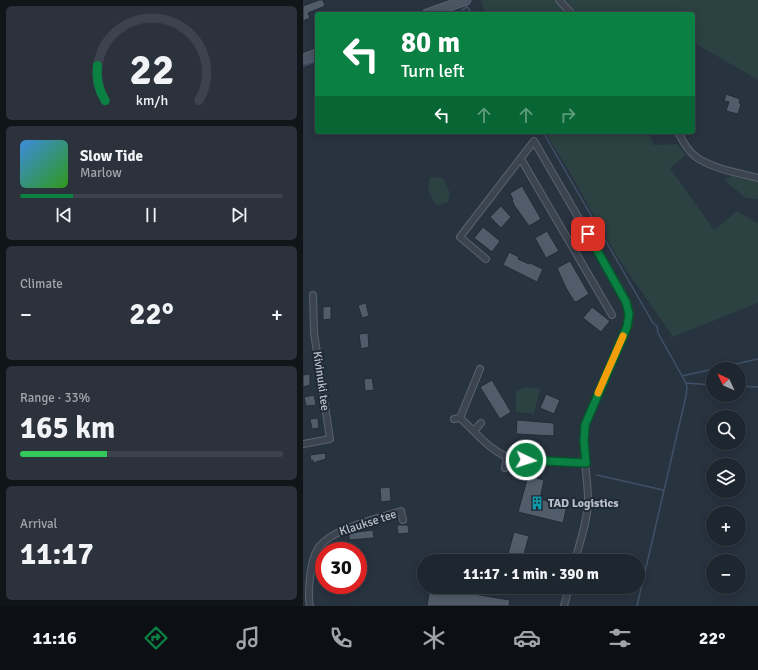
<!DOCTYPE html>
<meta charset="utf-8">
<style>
:root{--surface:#1e2630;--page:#2b323c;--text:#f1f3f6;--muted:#a1a5ab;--line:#3c434c;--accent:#0b8043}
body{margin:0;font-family:Signika,sans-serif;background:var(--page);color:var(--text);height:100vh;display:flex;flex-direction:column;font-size:15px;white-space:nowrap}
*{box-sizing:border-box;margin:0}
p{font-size:13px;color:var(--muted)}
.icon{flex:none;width:22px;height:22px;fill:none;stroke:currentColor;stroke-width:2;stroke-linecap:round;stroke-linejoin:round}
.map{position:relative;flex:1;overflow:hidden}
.drawer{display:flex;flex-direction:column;gap:6px;padding:6px;background:#10151a;width:303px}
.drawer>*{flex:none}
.guide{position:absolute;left:12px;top:12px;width:380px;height:122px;border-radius:4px;box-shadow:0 2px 10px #0003,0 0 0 1px var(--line);background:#0b8043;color:#fff;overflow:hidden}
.needle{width:26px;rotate:314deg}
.fabs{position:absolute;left:403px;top:362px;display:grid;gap:8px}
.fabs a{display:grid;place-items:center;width:40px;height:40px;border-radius:50%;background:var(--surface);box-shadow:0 2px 10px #0003,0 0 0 1px var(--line);font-size:20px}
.speed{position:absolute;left:12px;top:542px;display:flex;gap:8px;font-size:20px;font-weight:700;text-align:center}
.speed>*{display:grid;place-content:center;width:52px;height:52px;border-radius:50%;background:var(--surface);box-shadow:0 2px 10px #0003,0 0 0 1px var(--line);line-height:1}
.speed .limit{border:6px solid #d22;background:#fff;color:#111}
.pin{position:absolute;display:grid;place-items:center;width:34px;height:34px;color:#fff;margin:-17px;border-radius:8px;box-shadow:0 2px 6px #0006}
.me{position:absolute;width:44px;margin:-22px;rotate:94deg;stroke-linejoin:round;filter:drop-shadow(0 0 3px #0008)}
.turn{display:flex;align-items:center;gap:14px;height:84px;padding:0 20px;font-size:18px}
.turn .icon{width:52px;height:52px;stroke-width:2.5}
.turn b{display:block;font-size:28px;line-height:34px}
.lanes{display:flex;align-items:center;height:38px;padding:0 20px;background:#0003;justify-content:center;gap:20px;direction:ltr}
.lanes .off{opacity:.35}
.big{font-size:30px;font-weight:700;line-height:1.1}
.drawer .tile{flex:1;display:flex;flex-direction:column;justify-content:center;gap:6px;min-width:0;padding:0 14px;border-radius:6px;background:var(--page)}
.drawer .dial{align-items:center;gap:0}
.dial svg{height:104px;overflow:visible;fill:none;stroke:var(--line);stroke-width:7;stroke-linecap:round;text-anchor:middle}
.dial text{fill:var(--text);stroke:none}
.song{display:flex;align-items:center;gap:12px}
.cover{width:48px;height:48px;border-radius:6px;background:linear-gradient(135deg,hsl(210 70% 55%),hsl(110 70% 35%))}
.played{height:4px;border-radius:2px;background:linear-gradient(90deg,var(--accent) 20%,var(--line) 20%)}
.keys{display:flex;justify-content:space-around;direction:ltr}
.heat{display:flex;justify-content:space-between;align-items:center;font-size:22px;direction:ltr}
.charge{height:6px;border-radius:3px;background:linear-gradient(90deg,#34c759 33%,var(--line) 0)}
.trip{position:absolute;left:114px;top:554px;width:228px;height:40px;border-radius:20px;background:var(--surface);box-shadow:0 2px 10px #0003,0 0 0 1px var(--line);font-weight:700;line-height:40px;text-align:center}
.tab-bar{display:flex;height:64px;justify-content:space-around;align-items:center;background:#0c0f13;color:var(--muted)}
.tab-bar .icon{width:28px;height:28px}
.tab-bar .current{color:var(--accent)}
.tab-bar b{font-size:18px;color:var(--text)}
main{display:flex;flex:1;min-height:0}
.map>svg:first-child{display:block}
</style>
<main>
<section class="drawer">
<div class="tile dial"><svg viewBox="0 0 100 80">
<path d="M14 69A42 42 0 1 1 86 69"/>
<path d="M14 69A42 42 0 0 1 8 42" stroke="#0b8043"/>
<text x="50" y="56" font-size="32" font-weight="700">22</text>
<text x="50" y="72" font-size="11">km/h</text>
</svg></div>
<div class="tile">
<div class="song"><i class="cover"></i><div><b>Slow Tide</b><p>Marlow</p></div></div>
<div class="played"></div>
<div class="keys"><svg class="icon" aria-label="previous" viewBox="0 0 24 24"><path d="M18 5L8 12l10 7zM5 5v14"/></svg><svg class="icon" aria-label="pause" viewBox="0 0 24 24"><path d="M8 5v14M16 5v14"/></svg><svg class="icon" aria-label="next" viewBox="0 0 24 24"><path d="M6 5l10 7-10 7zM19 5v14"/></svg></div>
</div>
<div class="tile"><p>Climate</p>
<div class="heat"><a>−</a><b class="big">22°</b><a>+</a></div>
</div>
<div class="tile"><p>Range · 33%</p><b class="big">165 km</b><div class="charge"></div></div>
<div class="tile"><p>Arrival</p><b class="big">11:17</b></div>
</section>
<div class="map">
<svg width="455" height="606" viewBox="0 0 455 606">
<rect width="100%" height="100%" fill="#283340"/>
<path fill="#2b4142" d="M 178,0 L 455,0 L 455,80 L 390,42 L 390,14 L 182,14 Z
M 242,132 L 345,132 L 351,145 L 374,144 L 383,155 L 367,168 L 411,230 L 434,211 L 454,223 L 455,222 L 455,303 L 370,337 L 313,255 L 267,173 Z
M 432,175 L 455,181 L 455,199 L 443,198 L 421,180 Z
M 127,177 L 140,178 L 147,193 L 145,202 L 134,206 C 127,195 123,190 127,177 Z
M 221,387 L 237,389 L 231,414 L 213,412 L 213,391 Z"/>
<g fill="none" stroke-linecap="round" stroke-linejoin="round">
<path stroke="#3f5167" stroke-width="1.5" d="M 163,5 L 169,14
M 159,10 L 164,7
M 146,14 L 151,12
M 0,66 L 14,61
M 240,132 L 350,323 L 354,326 L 355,333 L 383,383 L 410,385
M 379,376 L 455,359
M 436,386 L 455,387
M 294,475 L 360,490
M 334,606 L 383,396 L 384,387 L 383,384"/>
</g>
<path fill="#515c6a" stroke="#222b37" d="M 16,0 L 20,0 L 22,6 L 5,13 L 7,18 L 0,21 L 0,6 Z
M 423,94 L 437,99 L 436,103 L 438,104 L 435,114 L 423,111 L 426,102 L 421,101 Z
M 219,186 L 238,219 L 226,226 L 211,205 L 209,200 L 210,200 L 207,193 Z
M 198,206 L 208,217 L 198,228 L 187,217 Z
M 180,227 L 197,241 L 189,252 L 171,238 Z
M 244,231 L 256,251 L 243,258 L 232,238 Z
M 206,252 L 216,257 L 215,259 L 226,264 L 227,263 L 240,269 L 234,282 L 200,265 Z
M 267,261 L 286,294 L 273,302 L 271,301 L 263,288 L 254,268 Z
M 63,303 L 66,316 L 59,318 L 55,305 Z
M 28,306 L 28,319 L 20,320 L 20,307 Z
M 289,307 L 307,321 L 298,332 L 280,318 Z
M 65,333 L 66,347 L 58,349 L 56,334 Z
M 7,374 L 7,385 L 0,387 L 0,375 Z
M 69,378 L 71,390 L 62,391 L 61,379 Z
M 189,380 L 208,412 L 197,419 L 177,387 Z
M 243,394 L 257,400 L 251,414 L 237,408 Z
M 11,395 L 13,405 L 3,406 L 1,397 Z
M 15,418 L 16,428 L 9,429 L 7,419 Z
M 214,420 L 251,423 L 251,436 L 213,434 Z
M 22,453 L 23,459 L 10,463 L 10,460 L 8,461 L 7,455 Z
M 225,476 L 241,480 L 237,499 L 264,506 L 260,523 L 215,512 Z
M 87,487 L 88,501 L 78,502 L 77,488 Z
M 94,525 L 105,525 L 106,533 L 95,534 Z
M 70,530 L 71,538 L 46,540 L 46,533 Z
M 211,532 L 226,536 L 219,561 L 203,561 Z
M 127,587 L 207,600 L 206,606 L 124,606 Z"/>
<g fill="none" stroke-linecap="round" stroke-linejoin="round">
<g stroke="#59626d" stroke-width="8">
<path id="street" d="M 256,0 L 269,14
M 375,132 C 379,140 386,152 393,157 C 410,169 436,173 455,178
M 218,159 L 309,315
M 269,246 L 285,234
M 183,259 L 157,237 L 231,141 L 318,291 C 323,303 328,313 324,327 L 282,425 C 278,449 285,475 285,500 C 285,520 277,541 272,561
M 157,418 L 177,369
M 151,419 L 157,418 C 174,433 188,453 210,459 L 283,463
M 171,431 L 178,423
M 0,444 L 27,439 L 11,333 L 10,295
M 235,460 L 236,450
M 202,468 L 204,457
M 7,606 C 5,597 6,587 7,578 C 8,568 10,554 17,546 C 31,528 76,518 98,511 L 100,520
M 261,606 L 266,587"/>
</g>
<g stroke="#59626d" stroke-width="11">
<path id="secondary" d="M 124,14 L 163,0
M 0,59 L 14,54"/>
</g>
<use href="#street" stroke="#3c4450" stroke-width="6"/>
<use href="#secondary" stroke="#4a5462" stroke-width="9"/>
</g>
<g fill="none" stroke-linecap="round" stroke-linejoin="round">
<g stroke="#07532c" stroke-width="10">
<path id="route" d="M 223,460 L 283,463 L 281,442 L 282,425 L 324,327 L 326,314 L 323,302 L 285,234"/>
</g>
<use href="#route" stroke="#0b8043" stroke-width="7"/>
<path stroke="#f59e0b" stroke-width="7" d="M 295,393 L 320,336"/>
</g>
<defs>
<g id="building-bare" transform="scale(1.08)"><path d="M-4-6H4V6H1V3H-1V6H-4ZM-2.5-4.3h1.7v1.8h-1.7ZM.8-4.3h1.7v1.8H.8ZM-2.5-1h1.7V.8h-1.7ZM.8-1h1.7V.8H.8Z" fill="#0f9aa8" stroke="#202935" stroke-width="2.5" paint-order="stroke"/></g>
</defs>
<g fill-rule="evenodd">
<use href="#building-bare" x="234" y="503"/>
</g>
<g text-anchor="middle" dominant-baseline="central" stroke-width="4" stroke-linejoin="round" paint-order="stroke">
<g font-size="12" fill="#b8c0ca" stroke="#202935">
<text transform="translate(18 381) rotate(82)">Kivinuki tee</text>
<text transform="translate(65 523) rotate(-18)">Klaukse tee</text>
</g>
<g font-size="12" font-weight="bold" fill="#b8c0ca" stroke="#202935" text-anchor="start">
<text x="245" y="503">TAD Logistics</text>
</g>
</g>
</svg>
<div class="fabs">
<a><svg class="needle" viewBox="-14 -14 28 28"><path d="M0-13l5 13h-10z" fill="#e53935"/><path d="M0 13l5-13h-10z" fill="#a1a5ab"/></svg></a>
<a><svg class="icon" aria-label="search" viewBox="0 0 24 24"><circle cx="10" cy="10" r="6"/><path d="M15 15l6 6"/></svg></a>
<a><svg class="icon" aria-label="layers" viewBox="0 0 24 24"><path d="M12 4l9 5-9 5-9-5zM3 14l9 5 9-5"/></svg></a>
<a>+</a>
<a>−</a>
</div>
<div class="speed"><div class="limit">30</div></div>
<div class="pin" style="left:285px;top:234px;background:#d93025"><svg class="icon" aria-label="arrive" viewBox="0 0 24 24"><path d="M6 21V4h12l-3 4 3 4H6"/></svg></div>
<svg class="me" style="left:223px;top:460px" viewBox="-20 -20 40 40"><circle r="17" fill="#0b8043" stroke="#fff" stroke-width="3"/><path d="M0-11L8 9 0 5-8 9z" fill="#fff"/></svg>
<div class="trip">11:17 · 1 min · 390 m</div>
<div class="guide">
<div class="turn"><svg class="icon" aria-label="left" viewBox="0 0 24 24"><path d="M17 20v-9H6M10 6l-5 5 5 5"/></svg><div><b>80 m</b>Turn left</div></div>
<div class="lanes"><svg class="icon" aria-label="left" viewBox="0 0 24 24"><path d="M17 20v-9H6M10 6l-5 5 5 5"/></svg><svg class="icon off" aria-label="ahead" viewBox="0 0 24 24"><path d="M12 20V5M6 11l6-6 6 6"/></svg><svg class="icon off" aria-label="ahead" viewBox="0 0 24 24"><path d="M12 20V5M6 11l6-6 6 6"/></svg><svg class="icon off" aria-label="right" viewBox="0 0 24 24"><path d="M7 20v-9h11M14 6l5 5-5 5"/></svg></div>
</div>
</div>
</main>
<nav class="tab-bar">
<b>11:16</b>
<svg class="icon current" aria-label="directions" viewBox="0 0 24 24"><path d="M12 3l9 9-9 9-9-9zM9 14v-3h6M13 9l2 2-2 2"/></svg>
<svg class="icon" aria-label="music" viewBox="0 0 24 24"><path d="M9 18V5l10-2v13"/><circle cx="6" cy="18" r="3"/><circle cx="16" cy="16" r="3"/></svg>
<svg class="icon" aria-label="phone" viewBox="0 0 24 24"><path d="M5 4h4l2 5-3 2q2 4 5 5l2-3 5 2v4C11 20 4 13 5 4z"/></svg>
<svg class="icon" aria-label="climate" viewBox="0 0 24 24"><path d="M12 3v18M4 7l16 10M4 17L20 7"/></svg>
<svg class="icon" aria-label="car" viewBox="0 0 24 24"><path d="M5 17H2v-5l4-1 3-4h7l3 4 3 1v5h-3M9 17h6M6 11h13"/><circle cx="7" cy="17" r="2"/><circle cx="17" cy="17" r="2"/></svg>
<svg class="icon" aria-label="filters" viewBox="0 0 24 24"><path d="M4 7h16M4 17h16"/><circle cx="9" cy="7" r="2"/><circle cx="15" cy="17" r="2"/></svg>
<b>22°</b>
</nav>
